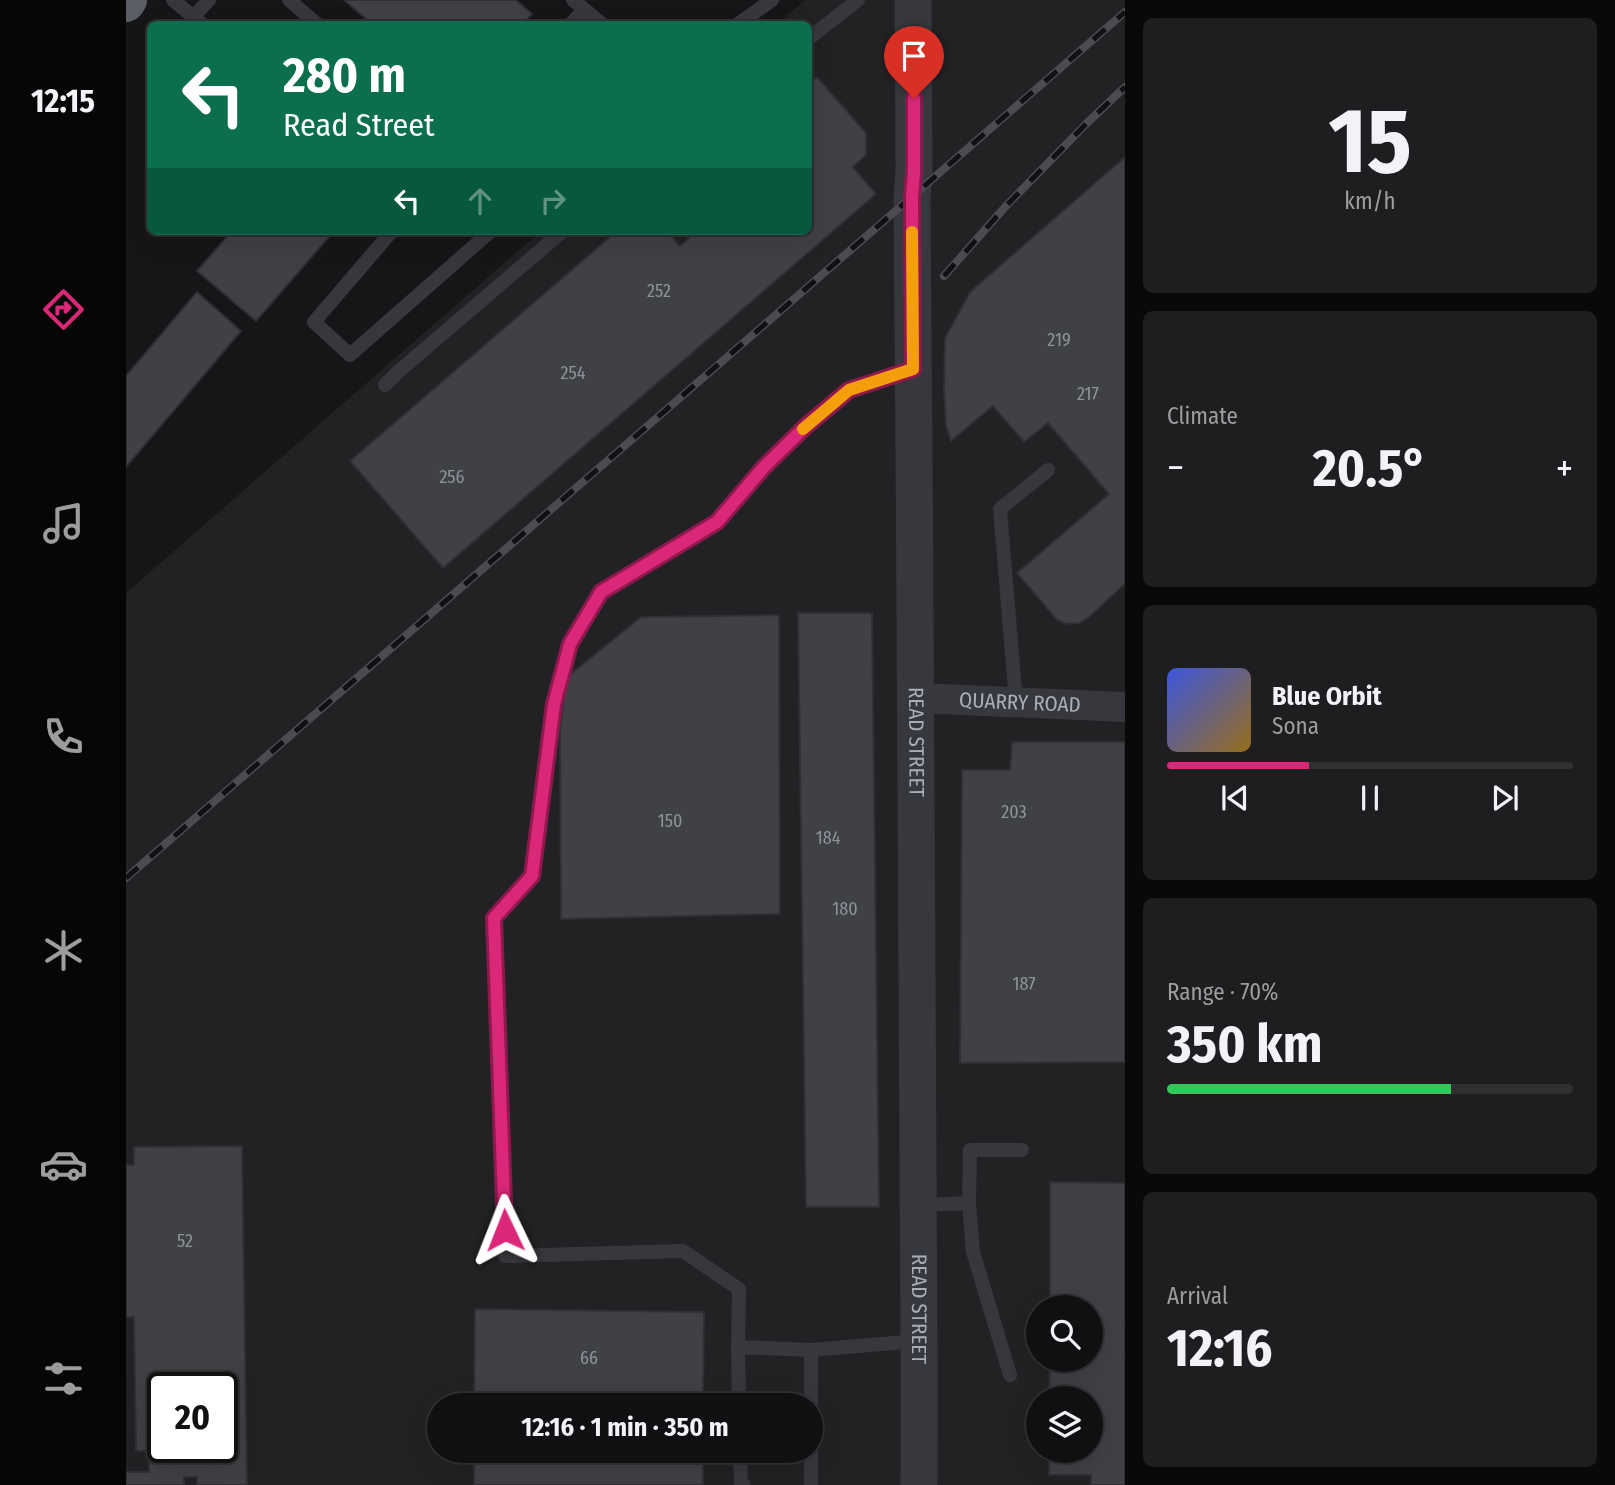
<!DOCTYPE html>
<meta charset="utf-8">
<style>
:root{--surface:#101012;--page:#1e1e20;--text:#f1f3f6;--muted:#9c9d9f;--line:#303032;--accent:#db2777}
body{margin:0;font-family:"Fira Sans Condensed",sans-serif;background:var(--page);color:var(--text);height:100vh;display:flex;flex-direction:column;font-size:26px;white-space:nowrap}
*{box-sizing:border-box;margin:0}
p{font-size:23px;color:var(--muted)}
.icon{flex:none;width:38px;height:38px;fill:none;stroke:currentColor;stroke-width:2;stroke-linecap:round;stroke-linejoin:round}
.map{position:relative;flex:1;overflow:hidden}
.drawer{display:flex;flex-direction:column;gap:18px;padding:18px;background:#09090a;width:490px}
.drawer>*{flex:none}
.top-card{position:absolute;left:21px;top:21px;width:665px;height:214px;border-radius:10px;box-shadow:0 7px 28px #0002,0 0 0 2px var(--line);background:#0b6e4f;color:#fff;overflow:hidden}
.fabs{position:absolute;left:900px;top:1295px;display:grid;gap:14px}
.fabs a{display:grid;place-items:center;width:77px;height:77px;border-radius:50%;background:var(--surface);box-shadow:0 7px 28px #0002,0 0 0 2px var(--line);font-size:35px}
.speed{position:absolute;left:21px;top:1372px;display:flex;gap:14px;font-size:35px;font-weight:700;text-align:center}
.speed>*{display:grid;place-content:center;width:91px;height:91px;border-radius:50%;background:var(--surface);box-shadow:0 7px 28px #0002,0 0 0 2px var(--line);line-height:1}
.speed .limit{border:4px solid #111;border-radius:10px;background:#fff;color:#111}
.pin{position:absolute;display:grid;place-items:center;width:60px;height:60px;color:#fff;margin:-72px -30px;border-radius:50% 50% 50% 0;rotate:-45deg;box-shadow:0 0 7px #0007}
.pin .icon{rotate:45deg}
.me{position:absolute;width:77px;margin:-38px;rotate:358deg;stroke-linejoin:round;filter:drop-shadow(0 0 5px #0008)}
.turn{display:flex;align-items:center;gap:24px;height:147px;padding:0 21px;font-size:32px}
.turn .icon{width:91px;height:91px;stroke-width:2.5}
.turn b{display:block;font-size:49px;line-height:60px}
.lanes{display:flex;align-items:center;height:66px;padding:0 21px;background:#0003;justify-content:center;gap:35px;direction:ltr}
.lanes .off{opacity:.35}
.big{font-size:52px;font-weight:700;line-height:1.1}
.drawer .tile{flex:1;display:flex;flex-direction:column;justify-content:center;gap:10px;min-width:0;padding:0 24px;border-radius:10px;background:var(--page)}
.drawer .dial{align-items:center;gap:0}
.dial b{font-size:91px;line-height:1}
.song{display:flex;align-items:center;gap:21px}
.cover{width:84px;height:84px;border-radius:10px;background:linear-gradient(135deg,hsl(230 70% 55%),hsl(40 70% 35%))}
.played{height:7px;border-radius:4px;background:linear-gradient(90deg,var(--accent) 35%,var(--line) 35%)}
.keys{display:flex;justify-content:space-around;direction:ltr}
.heat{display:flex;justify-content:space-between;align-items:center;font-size:38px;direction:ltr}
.charge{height:10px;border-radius:5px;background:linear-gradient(90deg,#34c759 70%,var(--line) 0)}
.trip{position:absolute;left:301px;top:1393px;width:396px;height:70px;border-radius:35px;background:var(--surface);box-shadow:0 7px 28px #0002,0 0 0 2px var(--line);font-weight:700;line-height:70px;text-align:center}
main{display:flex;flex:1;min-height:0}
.dock{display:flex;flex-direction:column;width:126px;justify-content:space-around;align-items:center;background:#060607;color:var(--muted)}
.dock .icon{width:49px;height:49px}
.dock .selected{color:var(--accent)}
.dock b{font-size:32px;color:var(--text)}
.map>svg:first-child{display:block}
</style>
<main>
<nav class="dock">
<b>12:15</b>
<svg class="icon selected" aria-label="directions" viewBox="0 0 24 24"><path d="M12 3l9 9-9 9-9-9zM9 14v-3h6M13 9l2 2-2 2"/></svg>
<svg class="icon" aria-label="music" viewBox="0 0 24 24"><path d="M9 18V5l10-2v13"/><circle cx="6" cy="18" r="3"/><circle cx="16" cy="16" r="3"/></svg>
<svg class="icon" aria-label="phone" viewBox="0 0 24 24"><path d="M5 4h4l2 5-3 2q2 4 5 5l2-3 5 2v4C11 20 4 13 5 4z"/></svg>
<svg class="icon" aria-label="climate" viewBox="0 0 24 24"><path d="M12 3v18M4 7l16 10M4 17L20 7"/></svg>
<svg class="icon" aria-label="car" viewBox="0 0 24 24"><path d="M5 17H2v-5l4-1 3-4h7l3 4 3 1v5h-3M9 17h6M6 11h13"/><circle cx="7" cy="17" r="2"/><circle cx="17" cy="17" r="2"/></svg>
<svg class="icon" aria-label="filters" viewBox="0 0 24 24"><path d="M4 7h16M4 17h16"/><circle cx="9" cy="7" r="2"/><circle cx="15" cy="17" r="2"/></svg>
</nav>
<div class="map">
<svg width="999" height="1485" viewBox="0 0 999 1485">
<rect width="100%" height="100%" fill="#161618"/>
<path fill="#222225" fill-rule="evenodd" d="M 679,0 L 999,0 L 999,1485 L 0,1485 L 0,593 L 415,231 L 682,231 L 682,24 L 651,24 ZM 912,1307 L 964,1307 L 964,1360 L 912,1360 ZM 37,1388 L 96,1388 L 96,1447 L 37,1447 ZM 912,1398 L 964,1398 L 964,1451 L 912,1451 ZM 313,1405 L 684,1405 L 684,1451 L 313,1451 Z"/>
<path fill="#404145" stroke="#303034" stroke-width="2" fill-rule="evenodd" d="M 218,0 L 390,0 L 406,14 L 397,24 L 246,24 Z
M 691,77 L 740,133 L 740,155 L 727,167 L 750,194 L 317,568 L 224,461 L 491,231 L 541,231 L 554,246 L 563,238 L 557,231 L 682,231 L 682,84 Z
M 999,157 L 999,584 L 962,618 L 953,623 L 941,624 L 931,620 L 891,573 L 983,494 L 922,423 L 898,442 L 867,406 L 825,441 L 820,427 L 818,391 L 819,338 L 844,292 Z
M 106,231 L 208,231 L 130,321 L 71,271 Z
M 71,292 L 115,331 L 0,467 L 0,376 Z
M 672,613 L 746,613 L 753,1207 L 680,1207 Z
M 653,615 L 654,914 L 435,919 L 434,728 L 441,677 L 515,617 Z
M 886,742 L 999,742 L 999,1062 L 834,1063 L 836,770 L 884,770 Z
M 116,1146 L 121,1485 L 71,1485 L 71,1477 L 58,1477 L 58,1485 L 0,1485 L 0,1472 L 23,1472 L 23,1451 L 10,1451 L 8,1317 L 0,1317 L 0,1165 L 8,1165 L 8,1147 ZM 37,1388 L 96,1388 L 96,1447 L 37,1447 Z
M 924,1182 L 999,1183 L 999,1485 L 965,1485 L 965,1475 L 923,1475 L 923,1451 L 964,1451 L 964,1398 L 923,1398 L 924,1360 L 964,1360 L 964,1307 L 924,1307 Z
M 349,1309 L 578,1312 L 577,1405 L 348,1405 Z
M 348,1451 L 577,1451 L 577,1485 L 348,1485 Z"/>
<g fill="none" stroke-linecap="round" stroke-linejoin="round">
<path stroke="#37383d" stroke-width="14" d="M 47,0 L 76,24
M 163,0 L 191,24
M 447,0 L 476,24
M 67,17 L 83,0
M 445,24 L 458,9
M 612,24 L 646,0
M 682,39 L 732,0
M 266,231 L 188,322 L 224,355 L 365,231
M 259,385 L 273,371 L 437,231
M 890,702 L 874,509 L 922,470
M 843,1203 L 844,1150 L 896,1150
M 795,1205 L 843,1203 L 847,1252 L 884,1375
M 612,1347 L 613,1289 L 557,1251 L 379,1256 L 368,918 L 406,876 L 428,704 L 444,644 L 476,592 L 591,522 L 638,467 L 679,426 L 723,390 L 786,370
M 613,1405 L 612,1347 L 685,1350 L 792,1341
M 614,1451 L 615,1485 L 618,1485
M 685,1485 L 685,1350"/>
<path stroke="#37383d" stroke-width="30" id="s1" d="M 791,698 L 999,707"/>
<path stroke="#37383d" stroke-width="37" id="s2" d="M 787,0 L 788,172 L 786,198 C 789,627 794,1056 793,1485"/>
<path stroke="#5b5e65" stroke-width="38" d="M 0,3 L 2,0"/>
<g stroke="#4a4c52" stroke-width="8">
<path id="rail" d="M 818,276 L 880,206 L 960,124 L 999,87
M 0,878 L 999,12"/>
</g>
<use href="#rail" stroke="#111113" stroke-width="5" stroke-dasharray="16" stroke-linecap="butt"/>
</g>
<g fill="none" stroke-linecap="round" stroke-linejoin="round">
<g stroke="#8e194d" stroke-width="18">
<path id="route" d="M 379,1230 L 368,918 L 406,876 L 428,704 L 444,644 L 475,592 L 591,522 L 638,467 L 680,426 L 723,390 L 787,369 L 786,198 L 788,172 L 788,98"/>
</g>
<use href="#route" stroke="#db2777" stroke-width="12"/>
<path stroke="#f59e0b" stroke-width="12" d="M 677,429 L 723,390 L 787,369 L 786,232"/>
</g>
<g text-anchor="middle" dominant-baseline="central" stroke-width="7" stroke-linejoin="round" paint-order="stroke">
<g font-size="18" fill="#8e929b">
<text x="533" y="291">252</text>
<text x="933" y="340">219</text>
<text x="447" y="373">254</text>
<text x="962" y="394">217</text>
<text x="326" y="477">256</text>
<text x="888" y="812">203</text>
<text x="544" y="821">150</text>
<text x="702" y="838">184</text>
<text x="719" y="909">180</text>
<text x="898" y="984">187</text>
<text x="59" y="1241">52</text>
<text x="463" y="1358">66</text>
</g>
<g font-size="21" fill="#a8adb8" stroke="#111113">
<text stroke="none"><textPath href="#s1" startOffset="103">QUARRY ROAD</textPath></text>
<text stroke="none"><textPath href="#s2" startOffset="742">READ STREET</textPath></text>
<text stroke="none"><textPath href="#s2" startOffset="1309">READ STREET</textPath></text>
</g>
</g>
</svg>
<div class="fabs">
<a><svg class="icon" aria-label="search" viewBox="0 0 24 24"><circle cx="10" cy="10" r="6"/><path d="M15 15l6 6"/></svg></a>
<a><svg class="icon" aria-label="layers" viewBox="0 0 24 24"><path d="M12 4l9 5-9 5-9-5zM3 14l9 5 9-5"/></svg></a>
</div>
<div class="speed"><div class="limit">20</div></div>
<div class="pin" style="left:788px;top:98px;background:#d93025"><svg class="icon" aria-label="arrive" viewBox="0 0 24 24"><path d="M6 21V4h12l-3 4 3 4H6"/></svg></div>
<svg class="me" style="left:379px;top:1230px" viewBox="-20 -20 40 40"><path d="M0-17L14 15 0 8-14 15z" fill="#db2777" stroke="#fff" stroke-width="4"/></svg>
<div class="trip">12:16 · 1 min · 350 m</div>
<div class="top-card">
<div class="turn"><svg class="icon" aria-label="left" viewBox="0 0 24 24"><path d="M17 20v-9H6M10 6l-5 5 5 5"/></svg><div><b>280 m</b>Read Street</div></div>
<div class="lanes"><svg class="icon" aria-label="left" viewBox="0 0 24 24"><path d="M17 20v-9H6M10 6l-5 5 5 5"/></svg><svg class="icon off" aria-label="ahead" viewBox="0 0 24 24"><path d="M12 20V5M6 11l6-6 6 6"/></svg><svg class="icon off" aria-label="right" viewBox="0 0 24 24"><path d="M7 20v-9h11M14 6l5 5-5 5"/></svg></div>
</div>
</div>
<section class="drawer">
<div class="tile dial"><b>15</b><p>km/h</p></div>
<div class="tile"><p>Climate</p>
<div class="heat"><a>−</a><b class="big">20.5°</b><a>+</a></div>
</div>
<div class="tile">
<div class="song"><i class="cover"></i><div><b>Blue Orbit</b><p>Sona</p></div></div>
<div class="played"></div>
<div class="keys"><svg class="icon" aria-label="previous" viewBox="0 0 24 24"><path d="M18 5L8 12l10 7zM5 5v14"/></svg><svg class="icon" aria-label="pause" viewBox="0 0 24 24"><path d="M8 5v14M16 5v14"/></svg><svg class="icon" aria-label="next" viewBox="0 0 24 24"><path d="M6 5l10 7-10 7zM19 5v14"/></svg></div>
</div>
<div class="tile"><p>Range · 70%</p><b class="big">350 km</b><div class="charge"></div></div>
<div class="tile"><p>Arrival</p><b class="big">12:16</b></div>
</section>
</main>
